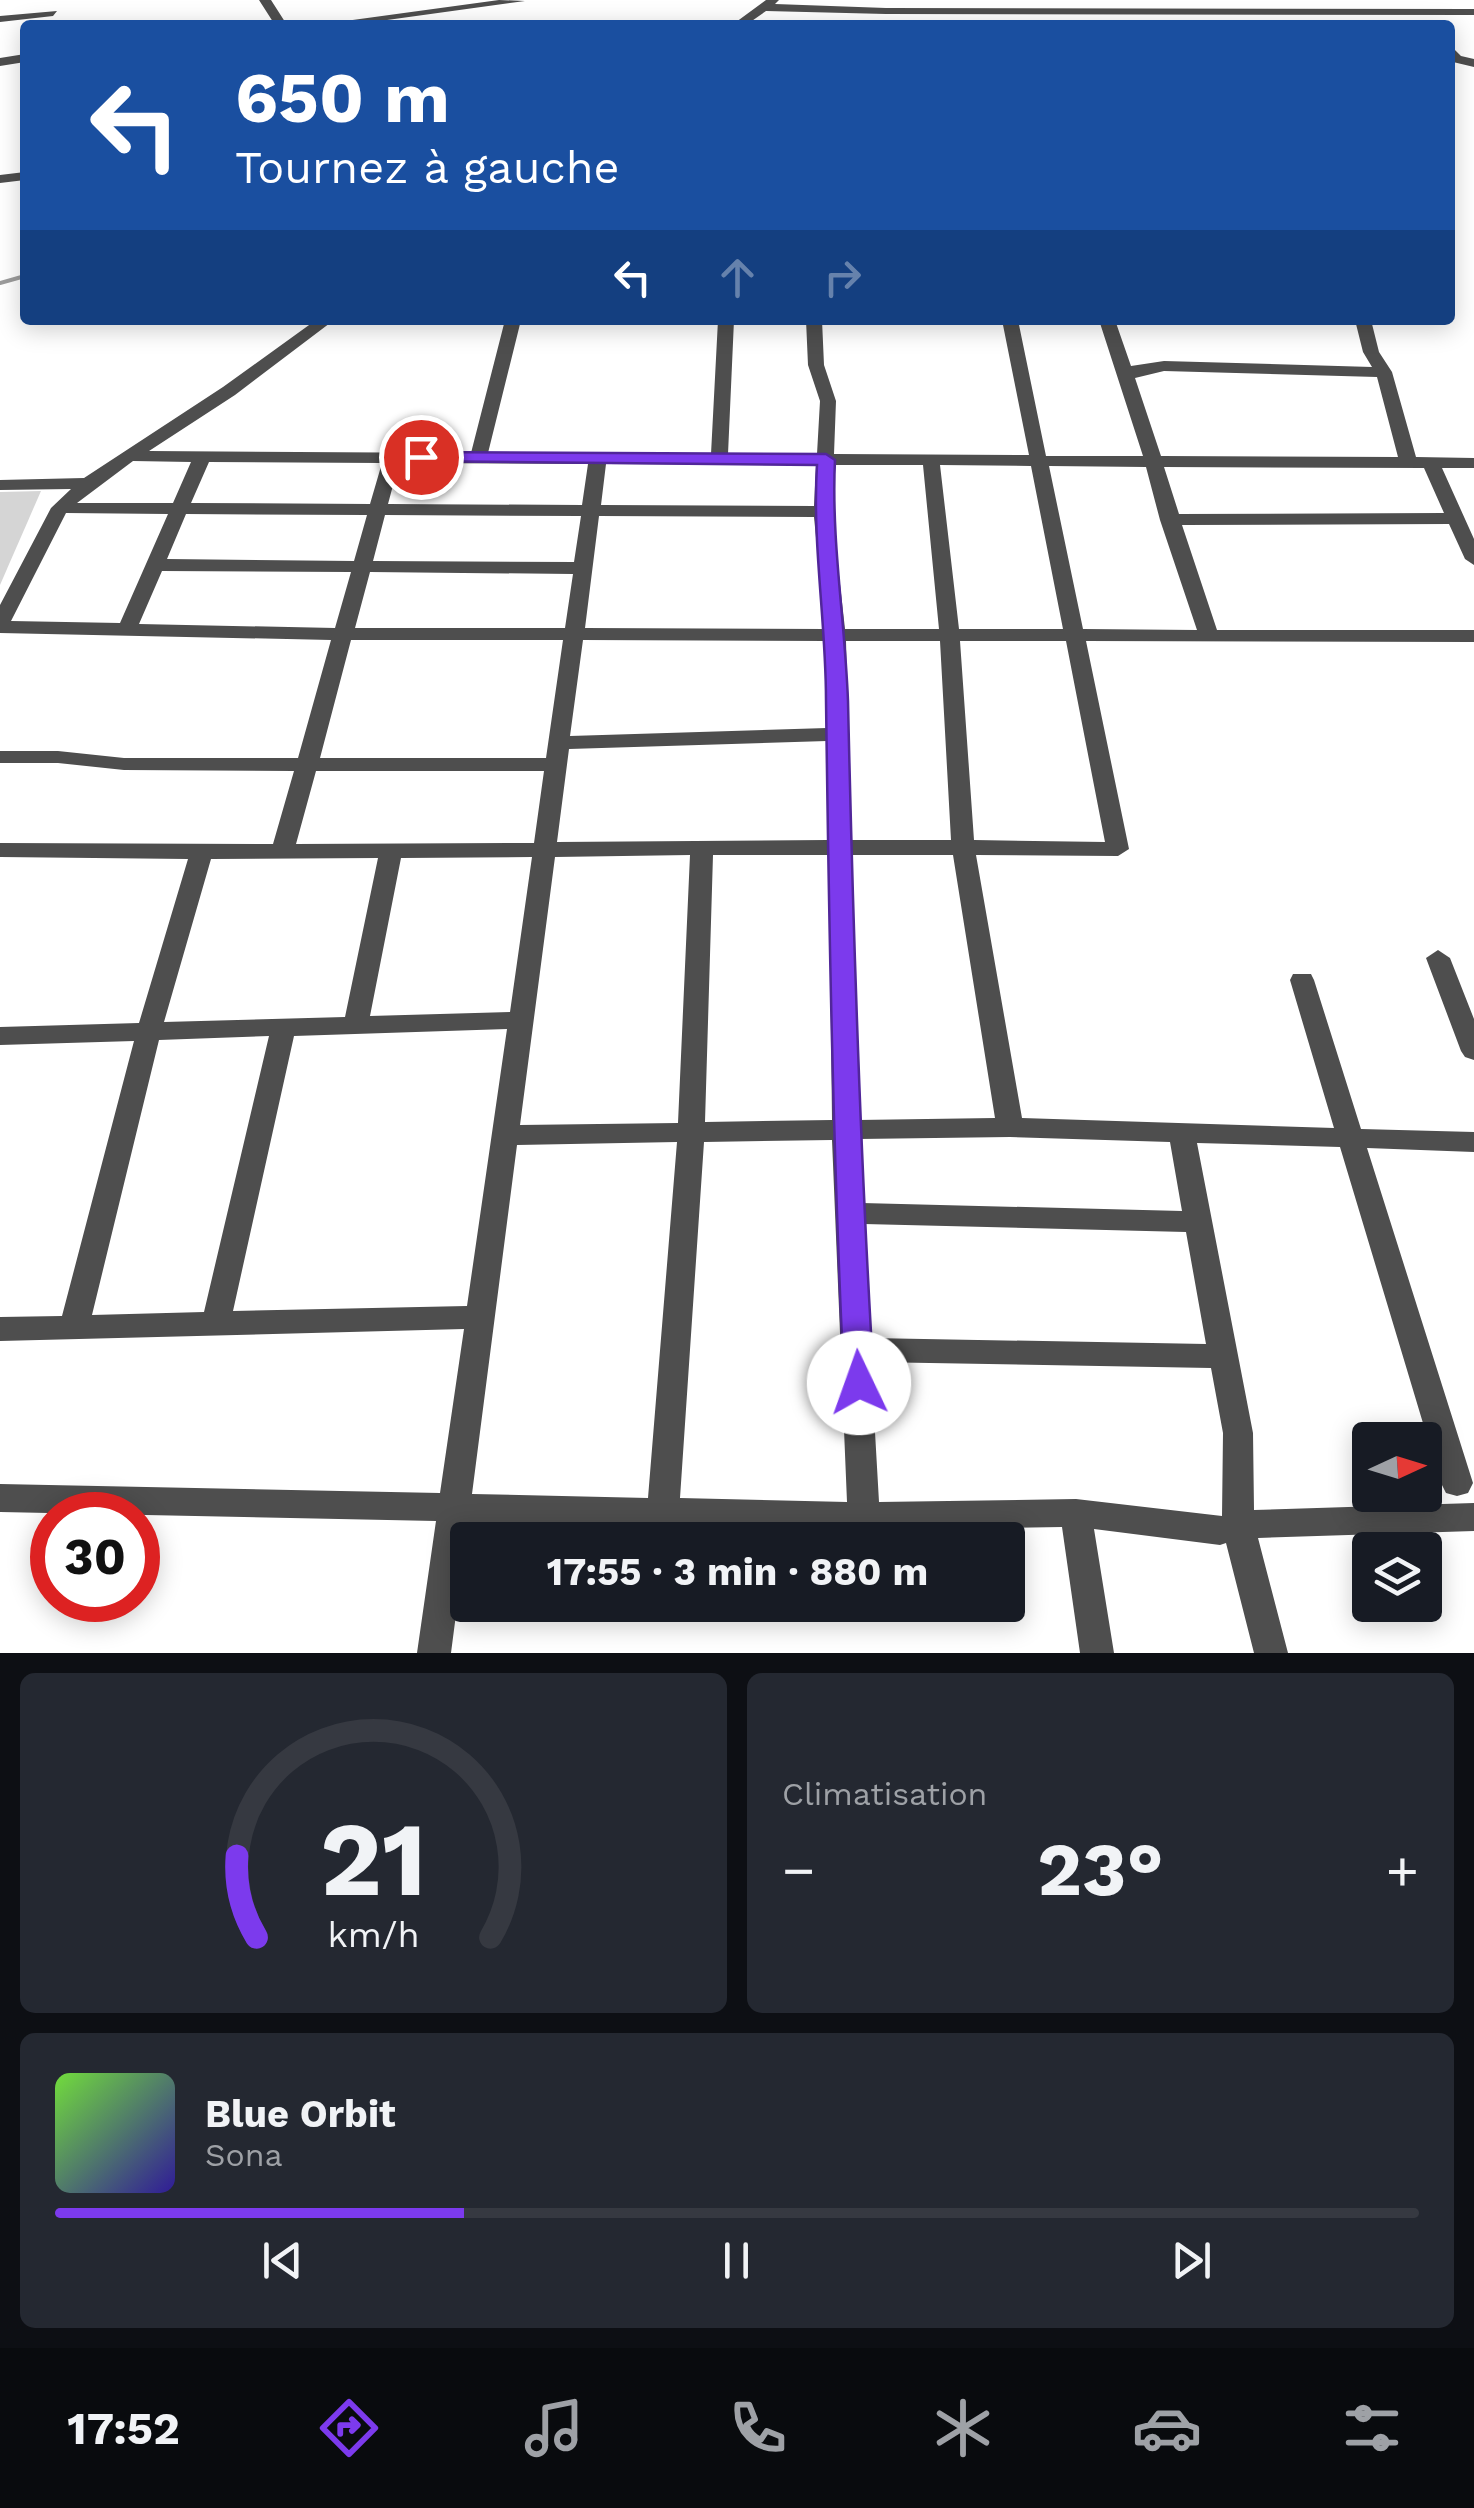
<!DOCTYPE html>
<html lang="fr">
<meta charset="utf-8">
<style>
:root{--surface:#171b24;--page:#242831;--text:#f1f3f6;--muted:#9ea1a6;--line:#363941;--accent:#7c3aed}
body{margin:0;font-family:"Work Sans",sans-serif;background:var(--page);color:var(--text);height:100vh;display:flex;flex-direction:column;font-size:38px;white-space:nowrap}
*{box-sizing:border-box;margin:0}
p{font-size:32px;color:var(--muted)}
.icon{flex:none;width:55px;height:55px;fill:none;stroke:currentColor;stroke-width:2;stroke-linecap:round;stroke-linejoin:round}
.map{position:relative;height:1653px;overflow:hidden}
.sheet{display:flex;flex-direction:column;gap:20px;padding:20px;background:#0d0f14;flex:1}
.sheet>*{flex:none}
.guide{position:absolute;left:20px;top:20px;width:1435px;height:305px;border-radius:10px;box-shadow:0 5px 25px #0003;background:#1a4fa0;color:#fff;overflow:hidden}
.needle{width:65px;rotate:86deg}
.controls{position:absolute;left:1352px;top:1422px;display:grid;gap:20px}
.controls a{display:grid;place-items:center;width:90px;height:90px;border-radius:10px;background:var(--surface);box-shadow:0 5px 25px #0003;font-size:50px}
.speed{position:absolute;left:30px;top:1492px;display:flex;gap:20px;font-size:50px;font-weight:700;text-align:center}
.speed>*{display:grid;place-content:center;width:130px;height:130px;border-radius:50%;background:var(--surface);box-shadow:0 5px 25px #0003;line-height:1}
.speed .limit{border:15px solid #d22;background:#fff;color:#111}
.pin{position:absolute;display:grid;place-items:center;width:85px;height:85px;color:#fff;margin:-42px;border:5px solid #fff;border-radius:50%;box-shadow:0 2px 10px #0007}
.me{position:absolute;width:110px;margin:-55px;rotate:357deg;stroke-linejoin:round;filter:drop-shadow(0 0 8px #0008)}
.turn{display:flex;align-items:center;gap:35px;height:210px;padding:0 50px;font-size:45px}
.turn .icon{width:130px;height:130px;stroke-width:2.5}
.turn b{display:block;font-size:70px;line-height:85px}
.lanes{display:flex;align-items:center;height:95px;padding:0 50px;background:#0003;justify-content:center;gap:50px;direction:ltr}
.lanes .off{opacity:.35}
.big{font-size:75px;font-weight:700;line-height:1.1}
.sheet .widget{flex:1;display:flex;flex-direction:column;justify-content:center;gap:15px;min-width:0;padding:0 35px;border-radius:15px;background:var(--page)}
.sheet .dial{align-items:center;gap:0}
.dial svg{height:260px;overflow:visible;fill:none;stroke:var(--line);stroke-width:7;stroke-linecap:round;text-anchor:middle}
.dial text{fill:var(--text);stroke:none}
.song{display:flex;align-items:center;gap:30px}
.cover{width:120px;height:120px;border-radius:15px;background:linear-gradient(135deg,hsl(100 70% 55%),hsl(250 70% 35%))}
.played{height:10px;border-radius:5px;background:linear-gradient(90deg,var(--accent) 30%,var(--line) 30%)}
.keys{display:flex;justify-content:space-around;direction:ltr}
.heat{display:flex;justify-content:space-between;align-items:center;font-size:55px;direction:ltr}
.sheet .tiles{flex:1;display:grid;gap:20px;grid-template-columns:1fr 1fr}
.widget:last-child{grid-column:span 2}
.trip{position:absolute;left:450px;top:1522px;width:575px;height:100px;border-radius:10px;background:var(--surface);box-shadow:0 5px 25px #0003;font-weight:700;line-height:100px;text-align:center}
.tab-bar{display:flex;height:160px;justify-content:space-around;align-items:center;background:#090b0e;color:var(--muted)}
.tab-bar .icon{width:70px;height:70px}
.tab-bar .on{color:var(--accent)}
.tab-bar b{font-size:45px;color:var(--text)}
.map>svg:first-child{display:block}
</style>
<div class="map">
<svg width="1474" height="1653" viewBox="0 0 1474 1653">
<rect width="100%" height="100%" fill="#fff"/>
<path fill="#d5d5d5" d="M 41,491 L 0,585 L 0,492 Z"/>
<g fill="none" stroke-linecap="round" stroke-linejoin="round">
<path stroke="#9c9c9c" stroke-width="4" d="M 0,283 L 25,276"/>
<path fill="#4e4e4e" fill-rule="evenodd" d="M 259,0 L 271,0 L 287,25 L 275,25 Z
M 499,0 L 525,1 L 351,25 L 316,25 Z
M 766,0 L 779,0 L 775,4 L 886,8 L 1474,9 L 1474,15 L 886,14 L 766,11 L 746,25 L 732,25 Z
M 57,11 L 53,16 L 0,22 L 0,16 Z
M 1450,45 L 1461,56 L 1474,59 L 1474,67 L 1453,62 Z
M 25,54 L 25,62 L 0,66 L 0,58 Z
M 25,172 L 25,180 L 0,183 L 0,175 Z
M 316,320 L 334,320 L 235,395 L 149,451 L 471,453 L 505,320 L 521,320 L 488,453 L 711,454 L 718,320 L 734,320 L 728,454 L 817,454 L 820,401 L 808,365 L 806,320 L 822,320 L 824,365 L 836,401 L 834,454 L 1029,455 L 1002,320 L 1018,320 L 1046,456 L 1143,456 L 1099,320 L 1115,320 L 1131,366 L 1164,361 L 1372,367 L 1363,352 L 1355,320 L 1371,320 L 1379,352 L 1392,372 L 1416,457 L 1474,458 L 1474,468 L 1442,468 L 1474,539 L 1474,565 L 1465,559 L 1449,524 L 1182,525 L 1217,630 L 1474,630 L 1474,642 L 1086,641 L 1129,849 L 1118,856 L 976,855 L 1022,1118 L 1334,1128 L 1290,980 L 1293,974 L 1311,974 L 1314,980 L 1361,1129 L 1474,1132 L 1474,1152 L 1367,1148 L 1473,1483 L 1468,1493 L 1457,1496 L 1446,1493 L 1441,1483 L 1340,1147 L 1197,1143 L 1253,1433 L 1254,1510 L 1474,1503 L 1474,1531 L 1258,1538 L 1288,1653 L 1254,1653 L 1226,1543 L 1220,1545 L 1094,1529 L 1114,1653 L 1080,1653 L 1062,1527 L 864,1530 L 468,1522 L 451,1653 L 417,1653 L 436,1521 L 0,1512 L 0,1484 L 440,1493 L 464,1329 L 0,1341 L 0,1317 L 62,1316 L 134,1041 L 0,1045 L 0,1027 L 139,1023 L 188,859 L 0,857 L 0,843 L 273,844 L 294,771 L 124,770 L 58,763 L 0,763 L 0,751 L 58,751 L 124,758 L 298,758 L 331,640 L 0,633 L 0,605 L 51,508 L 71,489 L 0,490 L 0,480 L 84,478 L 223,387 ZM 1164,371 L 1377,377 L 1398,457 L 1161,456 L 1135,378 ZM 133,461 L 191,462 L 173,503 L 77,503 ZM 209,462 L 382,463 L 370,504 L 191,503 ZM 399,463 L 588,464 L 582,505 L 388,504 ZM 606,464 L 816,465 L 814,506 L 601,505 ZM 834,465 L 923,465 L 939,629 L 845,629 L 832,512 ZM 940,465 L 1031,466 L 1063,629 L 959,629 ZM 1049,466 L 1146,467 L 1160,520 L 1197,630 L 1083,629 ZM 1164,467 L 1424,468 L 1444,513 L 1179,514 ZM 66,513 L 168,514 L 120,623 L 11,621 ZM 186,514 L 367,515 L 354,561 L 167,559 ZM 385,515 L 581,516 L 574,562 L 373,561 ZM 599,516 L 814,517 L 825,629 L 585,628 ZM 162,571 L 351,572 L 335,628 L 139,624 ZM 370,572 L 573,574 L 565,628 L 355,628 ZM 351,640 L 563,640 L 546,758 L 320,758 ZM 583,640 L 826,641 L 827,728 L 570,736 ZM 846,641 L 940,641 L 951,840 L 851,840 ZM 960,641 L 1066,641 L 1105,842 L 974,840 ZM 827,741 L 828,840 L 557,842 L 569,749 ZM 316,771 L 544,771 L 534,843 L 296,844 ZM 690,855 L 678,1123 L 520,1125 L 555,857 ZM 713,855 L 829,855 L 832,1120 L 705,1122 ZM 851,855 L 953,855 L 995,1118 L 858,1120 ZM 532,857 L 510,1012 L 370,1016 L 401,858 ZM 378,858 L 345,1017 L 164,1022 L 211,859 ZM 507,1029 L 467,1306 L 233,1311 L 294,1036 ZM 269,1036 L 204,1312 L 92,1315 L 159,1040 ZM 1010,1137 L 1170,1142 L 1182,1211 L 862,1203 L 859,1139 ZM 832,1140 L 847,1502 L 680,1498 L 704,1142 ZM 677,1142 L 648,1498 L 472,1494 L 517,1145 ZM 864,1224 L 1186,1232 L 1206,1344 L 870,1338 ZM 871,1362 L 1211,1368 L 1223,1433 L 1222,1516 L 1076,1499 L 879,1502 Z
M 1438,950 L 1450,958 L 1474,1019 L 1474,1060 L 1465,1057 L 1461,1051 L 1426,958 Z"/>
</g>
<path fill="#7c3aed" stroke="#51269a" stroke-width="2.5" d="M 421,452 L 826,454 L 835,460 C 831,540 845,620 848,701 C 853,929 860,1156 874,1383 L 870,1392 L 859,1395 L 848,1392 L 844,1383 C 833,1155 829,928 826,700 C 826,621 812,543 817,465 L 415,461 L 415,453 Z"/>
</svg>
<div class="controls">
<a><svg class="needle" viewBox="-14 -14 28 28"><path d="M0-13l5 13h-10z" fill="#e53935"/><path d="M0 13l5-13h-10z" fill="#9ea1a6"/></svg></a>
<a><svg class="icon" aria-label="layers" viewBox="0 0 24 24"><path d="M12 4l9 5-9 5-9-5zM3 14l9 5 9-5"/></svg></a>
</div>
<div class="speed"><div class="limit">30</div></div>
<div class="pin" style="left:421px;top:457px;background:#d93025"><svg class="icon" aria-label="arrive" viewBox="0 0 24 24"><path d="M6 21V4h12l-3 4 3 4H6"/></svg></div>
<svg class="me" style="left:859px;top:1383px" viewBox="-20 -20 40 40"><circle r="19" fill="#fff"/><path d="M0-13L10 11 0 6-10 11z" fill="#7c3aed"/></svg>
<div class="trip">17:55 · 3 min · 880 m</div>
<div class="guide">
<div class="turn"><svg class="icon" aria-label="left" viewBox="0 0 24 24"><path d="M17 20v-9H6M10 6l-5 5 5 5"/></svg><div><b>650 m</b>Tournez à gauche</div></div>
<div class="lanes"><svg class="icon" aria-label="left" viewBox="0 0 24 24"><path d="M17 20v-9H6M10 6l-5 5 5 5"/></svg><svg class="icon off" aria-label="ahead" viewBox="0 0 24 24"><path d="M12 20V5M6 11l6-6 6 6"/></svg><svg class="icon off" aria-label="right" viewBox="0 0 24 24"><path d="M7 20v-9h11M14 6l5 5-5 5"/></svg></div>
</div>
</div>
<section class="sheet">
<div class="tiles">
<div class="widget dial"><svg viewBox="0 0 100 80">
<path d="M14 69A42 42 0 1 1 86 69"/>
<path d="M14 69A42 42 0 0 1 8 44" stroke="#7c3aed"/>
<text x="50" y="56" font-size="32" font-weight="700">21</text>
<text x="50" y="72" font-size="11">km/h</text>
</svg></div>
<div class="widget"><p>Climatisation</p>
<div class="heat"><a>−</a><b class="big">23°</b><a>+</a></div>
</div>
<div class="widget">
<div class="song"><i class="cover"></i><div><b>Blue Orbit</b><p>Sona</p></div></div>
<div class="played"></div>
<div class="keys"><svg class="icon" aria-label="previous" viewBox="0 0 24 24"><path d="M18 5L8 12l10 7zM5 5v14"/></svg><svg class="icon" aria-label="pause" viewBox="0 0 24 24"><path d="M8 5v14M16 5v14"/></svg><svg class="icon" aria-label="next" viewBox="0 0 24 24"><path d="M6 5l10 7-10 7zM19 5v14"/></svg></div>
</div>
</div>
</section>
<nav class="tab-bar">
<b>17:52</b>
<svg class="icon on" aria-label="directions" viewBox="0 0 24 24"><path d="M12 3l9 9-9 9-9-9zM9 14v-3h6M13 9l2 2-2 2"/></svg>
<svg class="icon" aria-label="music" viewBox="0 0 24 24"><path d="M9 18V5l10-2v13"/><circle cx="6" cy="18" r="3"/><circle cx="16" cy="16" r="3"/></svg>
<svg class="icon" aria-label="phone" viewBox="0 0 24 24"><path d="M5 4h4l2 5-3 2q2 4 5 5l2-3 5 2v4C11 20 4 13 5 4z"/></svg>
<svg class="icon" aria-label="climate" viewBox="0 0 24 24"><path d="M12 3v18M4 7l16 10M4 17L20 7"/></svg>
<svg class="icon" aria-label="car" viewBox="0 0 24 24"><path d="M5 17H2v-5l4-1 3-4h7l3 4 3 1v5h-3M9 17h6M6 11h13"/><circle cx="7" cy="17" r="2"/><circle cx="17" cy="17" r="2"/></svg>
<svg class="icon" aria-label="filters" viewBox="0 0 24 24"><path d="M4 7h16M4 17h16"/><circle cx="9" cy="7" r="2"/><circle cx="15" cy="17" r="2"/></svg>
</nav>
